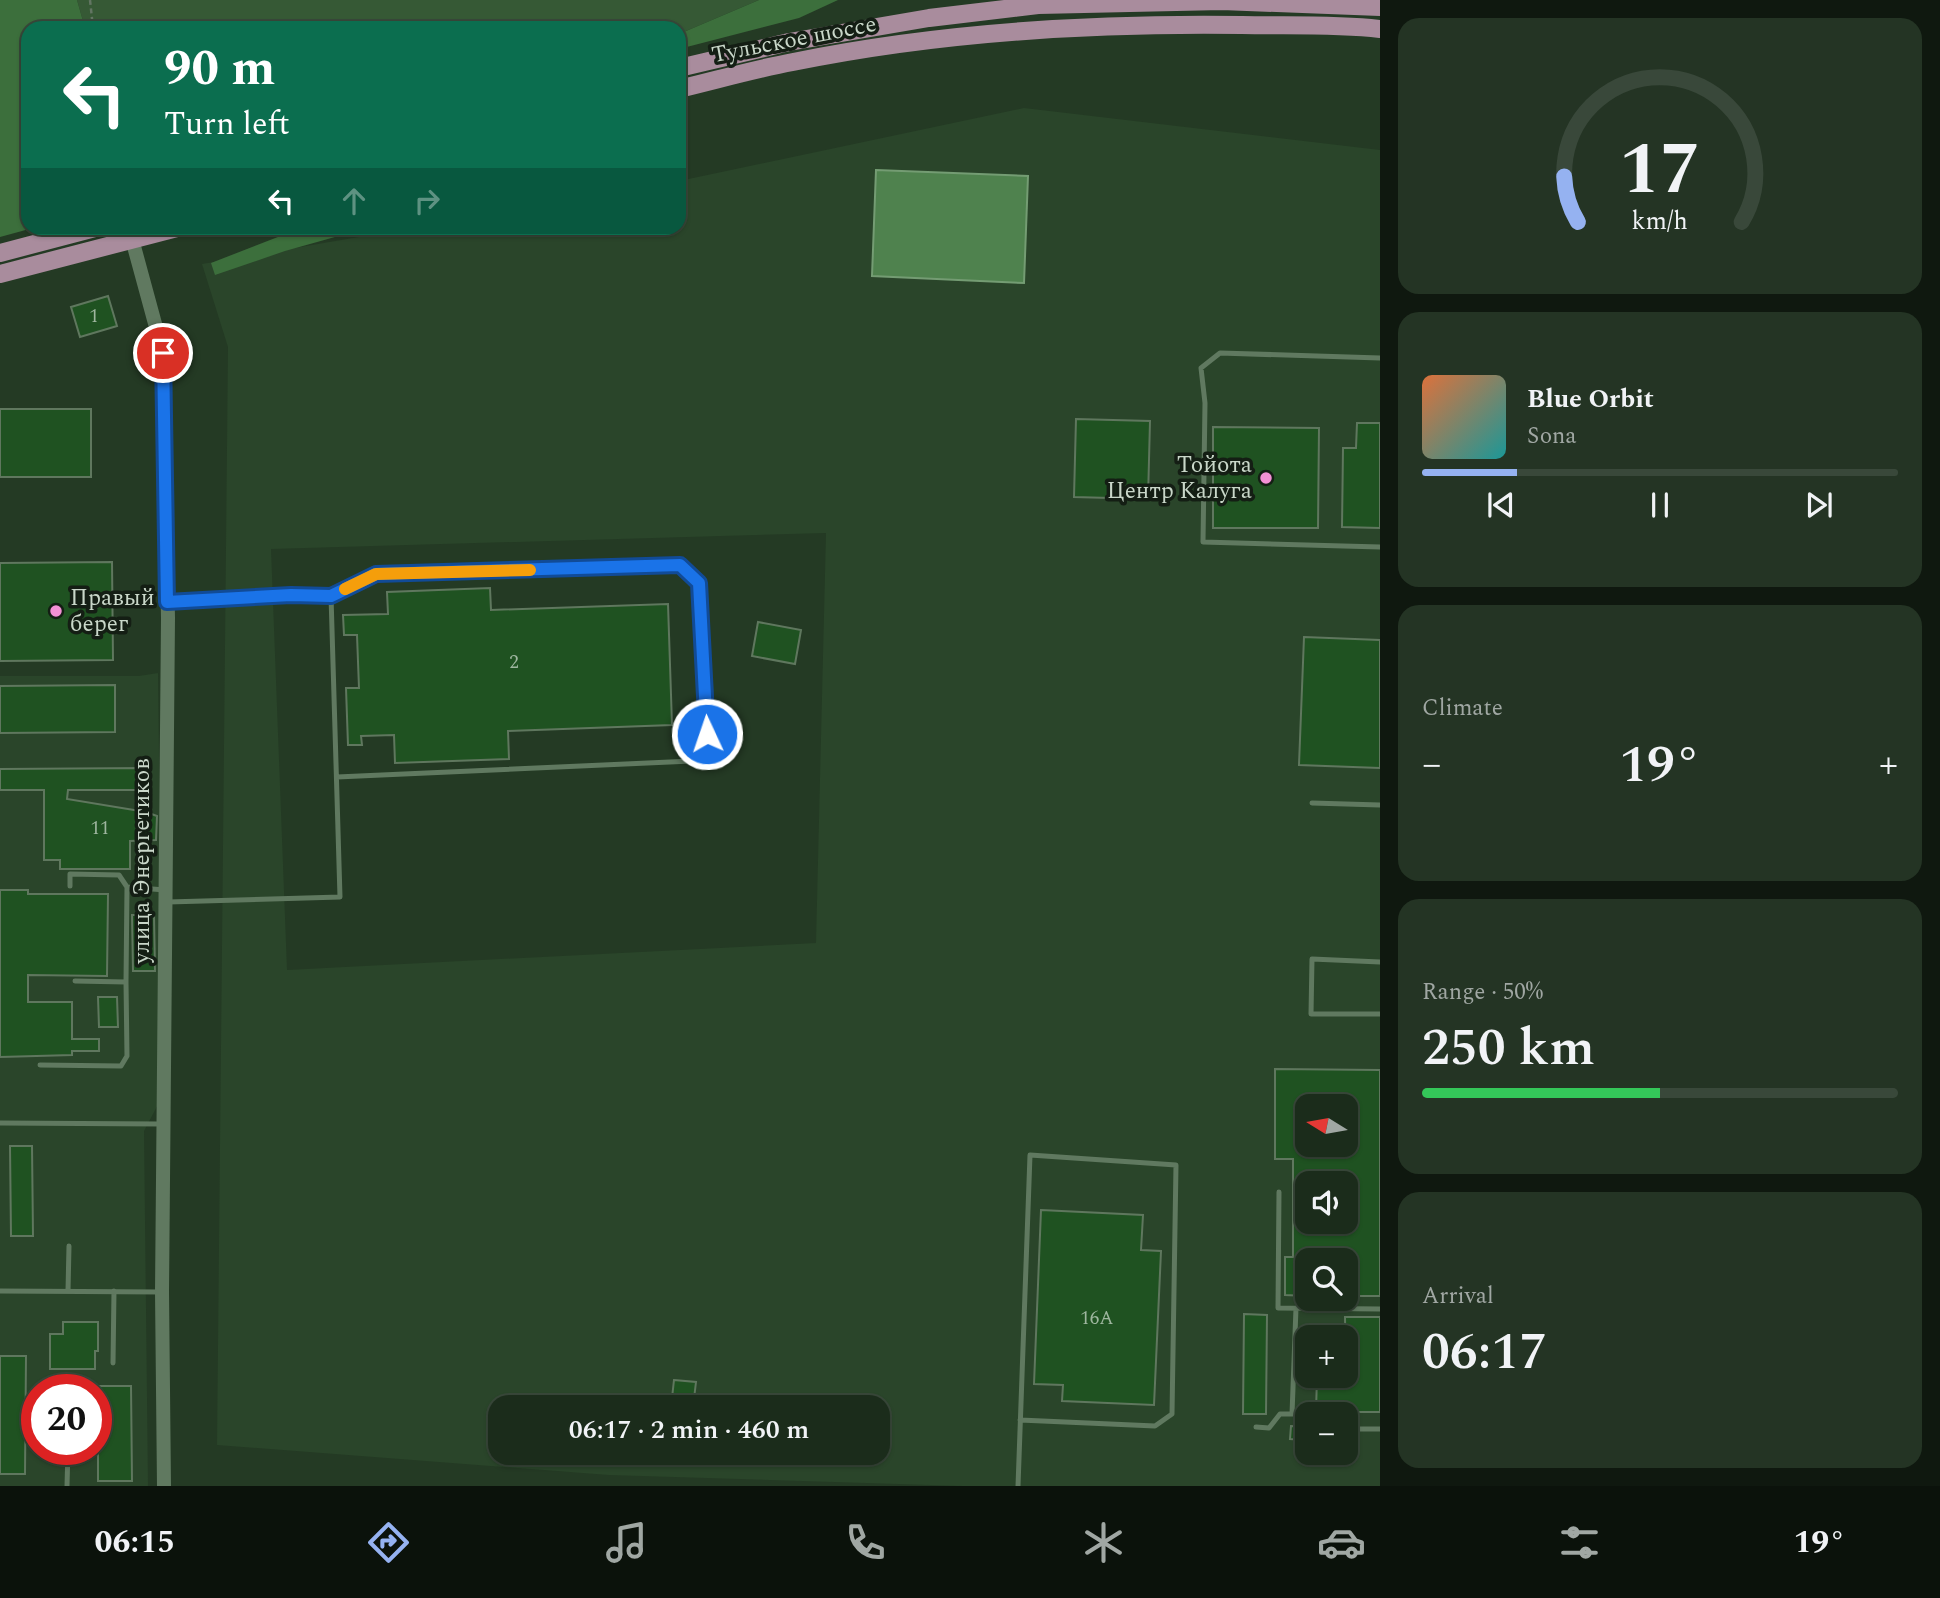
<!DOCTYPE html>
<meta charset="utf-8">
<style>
:root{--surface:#1b2c1b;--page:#243424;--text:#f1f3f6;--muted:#a0a7a3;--line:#39483a;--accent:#95b2f1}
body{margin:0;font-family:Spectral,serif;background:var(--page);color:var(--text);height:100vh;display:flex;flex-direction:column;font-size:26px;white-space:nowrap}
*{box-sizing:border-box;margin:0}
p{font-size:23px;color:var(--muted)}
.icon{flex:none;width:38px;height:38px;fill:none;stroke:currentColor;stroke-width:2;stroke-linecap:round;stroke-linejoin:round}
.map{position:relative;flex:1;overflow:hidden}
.sheet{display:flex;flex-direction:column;gap:18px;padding:18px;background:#0f180f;width:560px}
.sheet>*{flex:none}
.top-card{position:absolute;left:21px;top:21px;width:665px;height:214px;border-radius:21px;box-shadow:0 2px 5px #0004,0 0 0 2px var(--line);background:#0b6e4f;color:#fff;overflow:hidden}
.needle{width:46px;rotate:281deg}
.buttons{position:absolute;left:1295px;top:1094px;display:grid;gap:14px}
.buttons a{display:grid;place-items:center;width:63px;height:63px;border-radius:14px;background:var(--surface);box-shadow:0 2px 5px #0004,0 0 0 2px var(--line);font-size:35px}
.speed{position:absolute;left:21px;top:1374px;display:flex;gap:14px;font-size:35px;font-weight:700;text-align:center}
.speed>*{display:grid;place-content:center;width:91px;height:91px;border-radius:50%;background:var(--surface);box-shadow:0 2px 5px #0004,0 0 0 2px var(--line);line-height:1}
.speed .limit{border:10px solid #d22;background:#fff;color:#111}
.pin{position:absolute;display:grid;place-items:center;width:60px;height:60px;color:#fff;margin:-30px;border:4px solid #fff;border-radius:50%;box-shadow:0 2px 7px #0007}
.me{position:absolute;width:77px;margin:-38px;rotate:357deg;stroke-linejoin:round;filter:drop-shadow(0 0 5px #0008)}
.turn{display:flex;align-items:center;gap:24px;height:147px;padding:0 28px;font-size:32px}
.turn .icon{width:91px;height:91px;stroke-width:2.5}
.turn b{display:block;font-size:49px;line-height:60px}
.lanes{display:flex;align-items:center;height:66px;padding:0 28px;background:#0003;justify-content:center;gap:35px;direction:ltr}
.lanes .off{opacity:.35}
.big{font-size:52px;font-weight:600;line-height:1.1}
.sheet .widget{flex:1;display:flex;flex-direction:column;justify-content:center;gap:10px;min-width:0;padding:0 24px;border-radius:21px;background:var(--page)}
.sheet .dial{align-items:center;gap:0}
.dial svg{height:182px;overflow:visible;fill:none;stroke:var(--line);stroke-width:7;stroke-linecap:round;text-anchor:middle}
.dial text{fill:var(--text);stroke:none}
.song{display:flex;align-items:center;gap:21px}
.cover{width:84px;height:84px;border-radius:10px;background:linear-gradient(135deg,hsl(20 70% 55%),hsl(180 70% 35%))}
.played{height:7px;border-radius:4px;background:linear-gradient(90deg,var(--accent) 20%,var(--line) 20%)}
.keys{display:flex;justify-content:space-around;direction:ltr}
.heat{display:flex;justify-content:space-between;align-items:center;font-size:38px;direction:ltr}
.charge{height:10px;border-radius:5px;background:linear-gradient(90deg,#34c759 50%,var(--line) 0)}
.trip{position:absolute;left:488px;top:1395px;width:402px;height:70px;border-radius:21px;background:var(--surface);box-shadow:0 2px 5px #0004,0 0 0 2px var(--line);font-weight:600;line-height:70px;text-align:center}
.dock{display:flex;height:112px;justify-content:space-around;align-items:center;background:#0b120b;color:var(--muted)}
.dock .icon{width:49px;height:49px}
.dock .active{color:var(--accent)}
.dock b{font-size:32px;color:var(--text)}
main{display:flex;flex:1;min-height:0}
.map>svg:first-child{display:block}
</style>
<main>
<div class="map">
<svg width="1380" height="1486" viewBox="0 0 1380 1486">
<rect width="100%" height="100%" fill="#243a24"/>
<path fill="#2a452a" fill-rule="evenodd" d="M 1024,108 L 1380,150 L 1380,1486 L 962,1486 L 609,1475 L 217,1445 L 228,347 L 202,264 L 411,228 L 679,228 L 679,181 ZM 826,533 L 816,943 L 287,970 L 271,549 ZM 1307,1106 L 1346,1106 L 1346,1144 L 1307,1144 ZM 1307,1183 L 1346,1183 L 1346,1222 L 1307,1222 ZM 1307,1260 L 1346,1260 L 1346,1298 L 1307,1298 ZM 1307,1337 L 1346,1337 L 1346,1376 L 1307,1376 ZM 500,1407 L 878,1407 L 878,1452 L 500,1452 ZM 1307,1414 L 1346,1414 L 1346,1452 L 1307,1452 Z
M 158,673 L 163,1095 L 144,1131 L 148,1486 L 0,1486 L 0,676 L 139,676 ZM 37,1390 L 96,1390 L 96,1449 L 37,1449 Z"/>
<path fill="#365935" d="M 77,0 L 759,0 L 679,34 L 679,28 L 85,28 Z"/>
<path fill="#3c6f3c" d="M 0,0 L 77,0 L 85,28 L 28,28 L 28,228 L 33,228 L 0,237 Z
M 759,0 L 838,0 L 799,18 L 679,49 L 679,34 Z
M 301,228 L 367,228 L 285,251 L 215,275 L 211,263 Z"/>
<path fill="#4f824e" stroke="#749c73" stroke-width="2" d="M 876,170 L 1028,176 L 1024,283 L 872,276 Z"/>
<path fill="#1f5221" stroke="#5f775e" stroke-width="2" fill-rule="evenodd" d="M 108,296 L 117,326 L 80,337 L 71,307 Z
M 0,409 L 91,409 L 91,477 L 0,477 Z
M 1076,419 L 1150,421 L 1148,499 L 1074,497 Z
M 1357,423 L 1380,423 L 1380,528 L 1342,527 L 1343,448 L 1356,448 Z
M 1213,427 L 1319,428 L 1318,528 L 1213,528 Z
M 112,562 L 113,660 L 0,661 L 0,563 Z
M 490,588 L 491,610 L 668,604 L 672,725 L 508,731 L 509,759 L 395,763 L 394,735 L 361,736 L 362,745 L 348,745 L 346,688 L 359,688 L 357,635 L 344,635 L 343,615 L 388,614 L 387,592 Z
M 758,622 L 801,630 L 795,664 L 752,656 Z
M 1304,637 L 1380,640 L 1380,768 L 1299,765 Z
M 115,685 L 115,732 L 0,733 L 0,686 Z
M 147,768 L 147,790 L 68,790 L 67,799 L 146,812 L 157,816 L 156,840 L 130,841 L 130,869 L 60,869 L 60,860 L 44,860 L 44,790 L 0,790 L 0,769 Z
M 0,890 L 28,890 L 28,894 L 108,894 L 107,976 L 28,975 L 28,1002 L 72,1002 L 72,1039 L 99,1039 L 99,1051 L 72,1051 L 72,1055 L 0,1057 Z
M 132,915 L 154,915 L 155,971 L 133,971 Z
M 98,997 L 117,997 L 118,1027 L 99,1027 Z
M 1275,1069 L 1380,1070 L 1380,1296 L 1346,1296 L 1346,1260 L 1307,1260 L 1307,1296 L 1285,1295 L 1285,1257 L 1293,1257 L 1293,1159 L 1275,1159 ZM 1307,1106 L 1346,1106 L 1346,1144 L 1307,1144 ZM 1307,1183 L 1346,1183 L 1346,1222 L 1307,1222 Z
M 10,1146 L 32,1146 L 33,1236 L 11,1236 Z
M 1041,1210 L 1143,1215 L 1141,1250 L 1161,1251 L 1154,1405 L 1062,1401 L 1063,1385 L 1034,1384 Z
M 1244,1314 L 1267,1315 L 1266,1414 L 1243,1414 Z
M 1345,1317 L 1380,1317 L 1380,1412 L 1316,1412 L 1317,1376 L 1346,1376 Z
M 63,1322 L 98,1322 L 98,1351 L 95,1351 L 95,1369 L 50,1369 L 50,1334 L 63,1334 Z
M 0,1356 L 26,1356 L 25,1474 L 0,1474 Z
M 674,1380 L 696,1382 L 693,1407 L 671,1407 Z
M 98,1386 L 131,1386 L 132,1481 L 98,1481 Z
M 1291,1426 L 1304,1427 L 1304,1440 L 1290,1439 Z"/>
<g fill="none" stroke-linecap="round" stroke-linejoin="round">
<path stroke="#627562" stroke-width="2.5" stroke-dasharray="5 3.5" stroke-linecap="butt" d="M 90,0 L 93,28"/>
<path stroke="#607960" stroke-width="5" d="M 1380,358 L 1220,353 L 1201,368 L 1205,403 L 1203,542 L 1380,547
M 170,601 L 291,595 L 331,596
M 1312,803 L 1380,805
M 70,886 L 70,874 L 119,875 L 127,887 L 165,890
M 168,902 L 340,897 L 331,596 L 376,574 L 680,565 L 699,583 L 707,734 L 692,761 L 337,777
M 1380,962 L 1312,959 L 1311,1014 L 1380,1014
M 75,981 L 126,982 L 127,887
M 40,1065 L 121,1066 L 127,1056 L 126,982
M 0,1123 L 161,1124
M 1279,1192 L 1278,1308 L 1380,1309
M 0,1291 L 161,1292
M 68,1291 L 69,1246
M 113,1363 L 114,1291
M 69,1390 L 69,1384
M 1292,1414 L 1296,1308
M 1256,1427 L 1269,1428 L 1280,1414 L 1305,1414 L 1307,1417
M 1346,1429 L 1380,1429
M 67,1486 L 68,1449
M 1018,1486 L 1030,1155 L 1176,1165 L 1172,1414 L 1155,1426 L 1020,1420"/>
<path stroke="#607960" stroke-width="14" d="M 129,228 L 163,353 L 168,618 L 162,1292 L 164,1486"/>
<path stroke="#a98c9d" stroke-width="18" d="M 679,68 L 789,42 L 929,18 L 1038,5 L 1222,1 L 1380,7
M 679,89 C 717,80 755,69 793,62 C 940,32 1092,23 1242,25 C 1288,26 1335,24 1380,29
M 0,253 L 95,228
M 0,274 L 177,228"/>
</g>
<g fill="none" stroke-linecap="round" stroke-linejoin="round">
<g stroke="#114b97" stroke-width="18">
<path id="route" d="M 163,353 L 167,602 L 291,595 L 331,596 L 376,574 L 680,565 L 699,583 L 707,734"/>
</g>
<use href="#route" stroke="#1a73e8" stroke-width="12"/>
<path stroke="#f59e0b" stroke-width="12" d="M 345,589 L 376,574 L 530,570"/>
</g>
<g fill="#f391d5" stroke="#141e14" stroke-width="2.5">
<circle cx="1266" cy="478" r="7"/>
<circle cx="56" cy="611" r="7"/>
</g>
<g text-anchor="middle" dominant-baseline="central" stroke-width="7" stroke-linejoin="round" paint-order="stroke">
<g font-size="19" fill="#9eb69f">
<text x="94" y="316">1</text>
<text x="514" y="662">2</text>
<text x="100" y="828">11</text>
<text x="1097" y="1318">16А</text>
</g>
<g font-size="23" fill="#c9d7c9" stroke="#141e14">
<text transform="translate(794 40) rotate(-11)">Тульское шоссе</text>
<text transform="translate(142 861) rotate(-90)">улица Энергетиков</text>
</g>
<g font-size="23" fill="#c9d7c9" stroke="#141e14" text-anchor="end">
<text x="1252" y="465">Тойота<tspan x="1252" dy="26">Центр Калуга</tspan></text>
<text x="70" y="598" text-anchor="start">Правый<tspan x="70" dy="26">берег</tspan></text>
</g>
</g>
</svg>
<div class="buttons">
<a><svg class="needle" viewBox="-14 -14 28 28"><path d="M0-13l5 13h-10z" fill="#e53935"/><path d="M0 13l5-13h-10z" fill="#a0a7a3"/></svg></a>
<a><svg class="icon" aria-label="sound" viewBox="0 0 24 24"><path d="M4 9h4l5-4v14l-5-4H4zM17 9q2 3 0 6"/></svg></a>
<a><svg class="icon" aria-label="search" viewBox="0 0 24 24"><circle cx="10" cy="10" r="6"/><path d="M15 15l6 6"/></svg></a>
<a>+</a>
<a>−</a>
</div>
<div class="speed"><div class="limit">20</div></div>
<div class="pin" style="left:163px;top:353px;background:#d93025"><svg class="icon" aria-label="arrive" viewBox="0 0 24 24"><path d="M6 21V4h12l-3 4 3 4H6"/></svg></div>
<svg class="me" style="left:707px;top:734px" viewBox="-20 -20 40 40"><circle r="17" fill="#1a73e8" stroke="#fff" stroke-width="3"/><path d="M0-11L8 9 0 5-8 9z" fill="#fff"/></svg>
<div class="trip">06:17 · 2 min · 460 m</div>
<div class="top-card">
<div class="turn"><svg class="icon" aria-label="left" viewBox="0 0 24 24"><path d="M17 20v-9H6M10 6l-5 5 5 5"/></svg><div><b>90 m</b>Turn left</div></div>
<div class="lanes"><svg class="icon" aria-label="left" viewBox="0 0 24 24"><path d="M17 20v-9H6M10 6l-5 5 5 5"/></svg><svg class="icon off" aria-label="ahead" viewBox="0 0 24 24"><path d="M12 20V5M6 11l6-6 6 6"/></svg><svg class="icon off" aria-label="right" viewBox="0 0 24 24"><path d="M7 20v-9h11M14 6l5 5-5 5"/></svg></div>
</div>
</div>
<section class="sheet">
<div class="widget dial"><svg viewBox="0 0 100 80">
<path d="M14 69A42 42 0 1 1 86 69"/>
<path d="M14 69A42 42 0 0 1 8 49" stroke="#95b2f1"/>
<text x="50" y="56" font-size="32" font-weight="700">17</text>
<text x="50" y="72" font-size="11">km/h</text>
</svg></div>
<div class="widget">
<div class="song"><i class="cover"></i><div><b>Blue Orbit</b><p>Sona</p></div></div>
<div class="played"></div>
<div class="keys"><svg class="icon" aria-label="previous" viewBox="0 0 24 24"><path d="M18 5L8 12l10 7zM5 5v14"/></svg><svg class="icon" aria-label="pause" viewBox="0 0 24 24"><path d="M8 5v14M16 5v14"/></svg><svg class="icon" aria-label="next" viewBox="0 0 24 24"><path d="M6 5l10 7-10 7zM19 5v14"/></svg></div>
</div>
<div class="widget"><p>Climate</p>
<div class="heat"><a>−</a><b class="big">19°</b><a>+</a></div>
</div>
<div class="widget"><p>Range · 50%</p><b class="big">250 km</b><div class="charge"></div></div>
<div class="widget"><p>Arrival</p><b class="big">06:17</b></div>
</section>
</main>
<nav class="dock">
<b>06:15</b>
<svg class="icon active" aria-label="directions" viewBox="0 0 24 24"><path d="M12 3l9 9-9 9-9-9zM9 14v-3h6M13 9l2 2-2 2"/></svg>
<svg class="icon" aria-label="music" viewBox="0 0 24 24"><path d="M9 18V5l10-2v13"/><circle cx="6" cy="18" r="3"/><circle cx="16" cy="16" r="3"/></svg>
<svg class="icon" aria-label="phone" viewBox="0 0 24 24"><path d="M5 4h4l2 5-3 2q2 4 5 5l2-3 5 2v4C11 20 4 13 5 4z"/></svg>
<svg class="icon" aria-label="climate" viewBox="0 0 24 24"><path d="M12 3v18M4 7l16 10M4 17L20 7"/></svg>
<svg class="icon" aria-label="car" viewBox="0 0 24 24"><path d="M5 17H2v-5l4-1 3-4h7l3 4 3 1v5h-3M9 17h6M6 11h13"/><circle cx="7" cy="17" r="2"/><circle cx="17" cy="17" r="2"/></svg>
<svg class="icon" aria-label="filters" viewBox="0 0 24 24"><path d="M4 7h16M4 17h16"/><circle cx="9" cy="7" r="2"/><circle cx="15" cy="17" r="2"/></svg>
<b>19°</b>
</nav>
